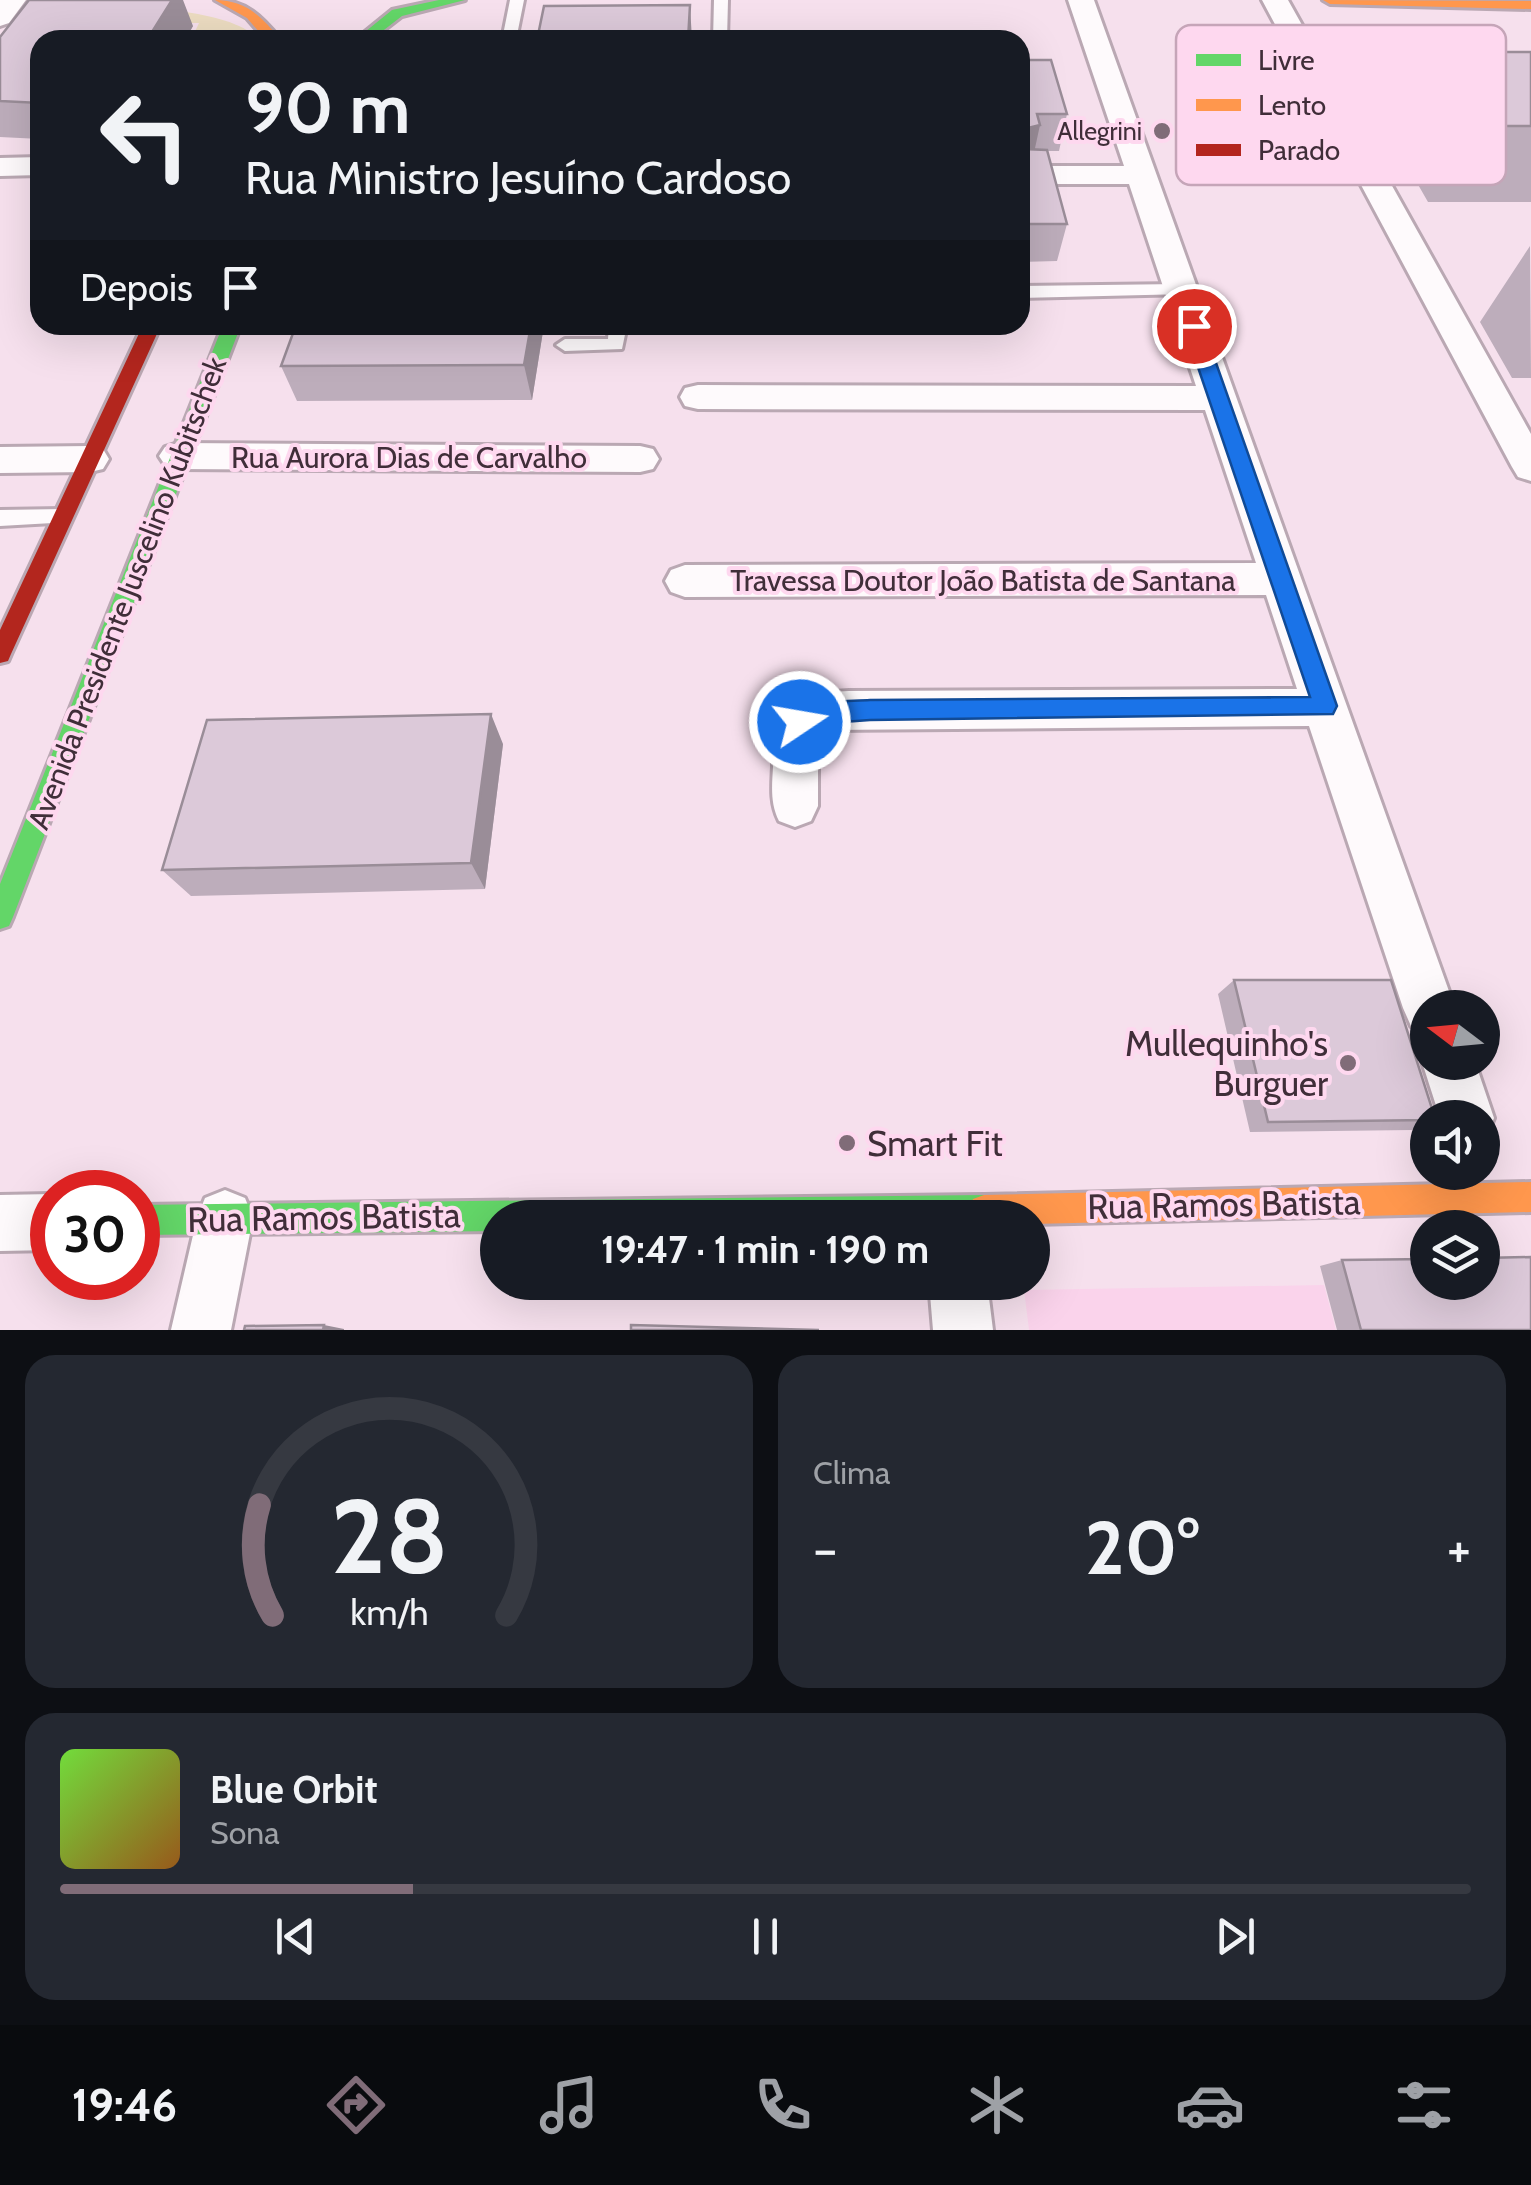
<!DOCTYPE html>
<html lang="pt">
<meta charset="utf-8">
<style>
:root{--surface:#171b24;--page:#242831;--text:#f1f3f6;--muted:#9ea1a6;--line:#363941;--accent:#806c78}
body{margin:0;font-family:Cabin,sans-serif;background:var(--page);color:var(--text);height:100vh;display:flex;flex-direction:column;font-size:38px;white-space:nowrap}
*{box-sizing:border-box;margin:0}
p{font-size:32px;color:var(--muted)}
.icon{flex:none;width:55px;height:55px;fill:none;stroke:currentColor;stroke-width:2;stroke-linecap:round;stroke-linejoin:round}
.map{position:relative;height:1330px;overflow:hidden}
.drawer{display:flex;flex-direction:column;gap:25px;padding:25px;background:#0d0f14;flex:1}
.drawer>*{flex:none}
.hud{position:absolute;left:30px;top:30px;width:1000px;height:305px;border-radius:30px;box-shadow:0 10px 40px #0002;background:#171b24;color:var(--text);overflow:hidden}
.needle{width:65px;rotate:286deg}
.fabs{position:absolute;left:1410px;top:990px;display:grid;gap:20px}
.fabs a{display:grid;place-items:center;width:90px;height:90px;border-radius:50%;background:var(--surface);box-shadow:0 10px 40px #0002;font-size:50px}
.speed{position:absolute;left:30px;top:1170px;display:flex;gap:20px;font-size:50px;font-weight:700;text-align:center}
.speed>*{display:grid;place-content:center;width:130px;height:130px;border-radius:50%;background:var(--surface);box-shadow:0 10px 40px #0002;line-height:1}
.speed .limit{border:15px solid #d22;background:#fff;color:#111}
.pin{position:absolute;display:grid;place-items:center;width:85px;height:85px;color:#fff;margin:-42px;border:5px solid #fff;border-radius:50%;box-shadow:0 2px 10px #0007}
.me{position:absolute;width:110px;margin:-55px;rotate:78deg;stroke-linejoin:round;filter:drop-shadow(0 0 8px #0008)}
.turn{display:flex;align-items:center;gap:35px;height:210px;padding:0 50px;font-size:45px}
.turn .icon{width:130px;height:130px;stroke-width:2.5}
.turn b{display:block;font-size:70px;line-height:85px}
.then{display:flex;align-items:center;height:95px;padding:0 50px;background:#0003;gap:20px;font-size:38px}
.big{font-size:75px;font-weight:700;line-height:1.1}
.drawer .tile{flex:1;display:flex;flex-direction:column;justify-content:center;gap:15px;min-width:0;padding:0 35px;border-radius:30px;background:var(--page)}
.drawer .dial{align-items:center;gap:0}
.dial svg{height:260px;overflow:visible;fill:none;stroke:var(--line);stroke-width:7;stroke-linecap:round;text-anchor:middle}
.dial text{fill:var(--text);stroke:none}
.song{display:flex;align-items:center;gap:30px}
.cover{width:120px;height:120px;border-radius:15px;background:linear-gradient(135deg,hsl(100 70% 55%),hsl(30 70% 35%))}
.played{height:10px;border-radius:5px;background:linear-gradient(90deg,var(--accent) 25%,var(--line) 25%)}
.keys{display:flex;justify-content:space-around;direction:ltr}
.heat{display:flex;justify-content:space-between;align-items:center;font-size:55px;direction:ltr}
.drawer .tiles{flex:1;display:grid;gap:25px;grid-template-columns:1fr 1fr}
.tile:last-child{grid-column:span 2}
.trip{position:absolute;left:480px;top:1200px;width:570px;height:100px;border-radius:50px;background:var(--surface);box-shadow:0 10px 40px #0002;font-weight:700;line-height:100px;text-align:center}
.dock{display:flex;height:160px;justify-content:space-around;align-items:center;background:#090b0e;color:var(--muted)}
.dock .icon{width:70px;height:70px}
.dock .selected{color:var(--accent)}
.dock b{font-size:45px;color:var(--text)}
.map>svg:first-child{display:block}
</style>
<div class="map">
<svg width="1531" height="1330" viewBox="0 0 1531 1330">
<rect width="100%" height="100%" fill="#f6e0ed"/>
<path fill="#fad3eb" d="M 1324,1285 L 1336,1330 L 1029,1330 L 1024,1290 Z"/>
<path fill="#ecdcc1" d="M 15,6 C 75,7 211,0 254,35 L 251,40 L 191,40 L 199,23 L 2,24 Z"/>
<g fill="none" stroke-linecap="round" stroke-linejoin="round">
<g stroke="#baa8b3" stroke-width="6">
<path id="lane" d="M 510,0 L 524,0 L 516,40 L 502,40 Z
M 714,0 L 728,0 L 727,40 L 713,40 Z
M 1181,284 L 1190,290 L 1187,294 L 1020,298 L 1020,286 Z
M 609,325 L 627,325 L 622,349 L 565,351 L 556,345 L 565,339 L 608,339 Z
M 63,509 L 70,512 L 73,517 L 70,522 L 0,526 L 0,510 Z"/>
</g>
<g stroke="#baa8b3" stroke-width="6">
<path id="street" d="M 0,0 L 26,0 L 9,23 L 0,26 Z
M 1068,0 L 1094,0 L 1455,1008 L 1428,1008 L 1428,1033 L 1411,1026 L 1403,1008 L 1309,726 L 827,730 L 818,736 L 818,806 L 811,821 L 795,827 L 779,821 C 770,803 772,786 773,767 C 774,711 792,693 849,691 L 1297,689 L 1266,595 L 685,597 L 671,592 L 665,581 L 671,570 L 685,565 L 1256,563 L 1205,410 L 698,409 L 685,406 L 680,397 L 685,388 L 698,385 L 1196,386 L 1129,184 L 1020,184 L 1020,166 L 1124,166 Z
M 1262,0 L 1288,0 L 1531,434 L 1531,481 L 1518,477 L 1512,467 Z
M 40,157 L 40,175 L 0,176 L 0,158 Z
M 178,443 L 640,446 L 653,449 L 659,459 L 653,469 L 640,472 L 178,469 L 165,465 L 159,456 L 165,447 Z
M 90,446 L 103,449 L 109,459 L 103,469 L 90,472 L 0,473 L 0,447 Z
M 1428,1048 L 1428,1062 L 1475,1062 L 1494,1118 L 1486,1137 L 1482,1139 L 1482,1118 L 1440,1118 L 1422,1062 Z
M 225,1190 L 245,1198 L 253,1218 L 231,1330 L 171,1330 L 197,1218 L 205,1198 Z
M 52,1194 L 52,1250 L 0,1251 L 0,1195 Z
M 929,1282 L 987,1282 L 993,1330 L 933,1330 Z"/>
</g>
<g stroke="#baa8b3" stroke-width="6">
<path id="fast" d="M 439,0 L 465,0 L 402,16 L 371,40 L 355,40 L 392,10 Z
M 223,325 L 241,325 L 13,917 L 9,926 L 0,929 L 0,884 Z
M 984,1195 L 995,1199 L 999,1210 L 996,1218 L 498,1218 L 498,1231 L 138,1235 L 138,1205 Z"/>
</g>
<g stroke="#baa8b3" stroke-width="6">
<path id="slow" d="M 215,0 C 246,0 262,17 281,40 L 266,40 L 247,18 Z
M 1323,0 L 1531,1 L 1531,9 L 1330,4 Z
M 1531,1182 L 1531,1212 L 1032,1224 L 1032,1218 L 972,1218 L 969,1210 L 973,1199 L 984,1195 Z"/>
</g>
<g stroke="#baa8b3" stroke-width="6">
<path id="jam" d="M 143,325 L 161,325 L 11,654 L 8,661 L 0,663 L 0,630 Z"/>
</g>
<use href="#lane" fill="#fefafc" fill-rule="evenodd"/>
<use href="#street" fill="#fefafc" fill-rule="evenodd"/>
<use href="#fast" fill="#63d668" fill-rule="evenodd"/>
<use href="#slow" fill="#ff974d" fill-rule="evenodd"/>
<use href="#jam" fill="#b3261e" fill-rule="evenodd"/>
</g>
<path fill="#bdadbb" d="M 193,26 L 185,40 L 40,40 L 40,139 L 0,137 L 0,37 Z
M 1421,52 L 1531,52 L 1531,202 L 1428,202 L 1385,127 Z
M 1020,60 L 1067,114 L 1059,151 L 1047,151 L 1067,224 L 1057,261 L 1020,262 Z
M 1530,246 L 1531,378 L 1512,378 L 1480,322 Z
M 544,325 L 532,400 L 297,401 L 281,366 Z
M 503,744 L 485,889 L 191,896 L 162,870 Z
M 1234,980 L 1428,1118 L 1428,1124 L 1412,1130 L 1250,1132 L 1218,994 Z
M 1342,1260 L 1531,1330 L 1337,1330 L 1320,1266 Z"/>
<path fill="#9a8d98" d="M 172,0 L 183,0 L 193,26 L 185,40 L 147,40 Z
M 690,5 L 692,40 L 688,40 Z
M 1040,125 L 1032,162 L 1020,165 L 1024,129 Z
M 531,325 L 544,325 L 532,400 L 524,365 Z
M 491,714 L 503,744 L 485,889 L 471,863 Z
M 324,1325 L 344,1329 L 344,1330 L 323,1330 Z"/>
<path fill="#dcc9d9" stroke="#9a8d98" stroke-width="2.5" d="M 29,0 L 172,0 L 147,40 L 40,40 L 40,103 L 0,101 L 0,37 Z
M 690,5 L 688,40 L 537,40 L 544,6 Z
M 1421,52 L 1531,52 L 1531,126 L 1469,126 Z
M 1020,60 L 1051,60 L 1067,114 L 1037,114 L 1040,125 L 1024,129 L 1025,149 L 1047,150 L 1067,224 L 1020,224 Z
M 296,325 L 531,325 L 524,365 L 281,366 Z
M 491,714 L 471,863 L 162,870 L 207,720 Z
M 1234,980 L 1391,980 L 1435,1118 L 1428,1118 L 1428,1120 L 1268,1122 Z
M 1531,1257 L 1531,1330 L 1361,1330 L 1342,1260 L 1428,1259 L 1428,1282 L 1482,1282 L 1482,1258 Z
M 324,1325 L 323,1330 L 244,1330 L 245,1326 Z
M 631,1325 L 819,1330 L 631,1330 Z"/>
<path fill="#1a73e8" stroke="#114b97" stroke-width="2.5" d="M 1194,320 L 1203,326 L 1337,706 L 1333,714 L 870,720 L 816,724 L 800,732 L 792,729 L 788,722 C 802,697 845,702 870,700 L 1310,697 L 1184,326 Z"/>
<g fill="#806c78" stroke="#fed8ef" stroke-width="4">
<circle cx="1162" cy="131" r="10"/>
<circle cx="1348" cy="1063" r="10"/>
<circle cx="847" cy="1143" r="10"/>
</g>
<g text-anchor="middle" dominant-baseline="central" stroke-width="8" stroke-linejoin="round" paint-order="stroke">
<g font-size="25" fill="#402e39" stroke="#fed8ef" text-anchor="end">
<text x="1142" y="131">Allegrini</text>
</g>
<g font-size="30" fill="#402e39" stroke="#fed8ef">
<text x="409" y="457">Rua Aurora Dias de Carvalho</text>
<text x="983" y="580">Travessa Doutor João Batista de Santana</text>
<text transform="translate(127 593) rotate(-69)">Avenida Presidente Juscelino Kubitschek</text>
</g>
<g font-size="35" fill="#402e39" stroke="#fed8ef" text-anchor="end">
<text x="1328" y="1043">Mullequinho's<tspan x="1328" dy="40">Burguer</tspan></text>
<text x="867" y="1143" text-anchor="start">Smart Fit</text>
</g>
<g font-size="35" fill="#402e39" stroke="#fed8ef">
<text transform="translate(1224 1204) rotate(-1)">Rua Ramos Batista</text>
<text transform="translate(324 1217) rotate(-1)">Rua Ramos Batista</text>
</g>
</g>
<rect x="1176" y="25" width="330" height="160" rx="15" fill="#fed8ef" stroke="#c5a5b8" stroke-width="2.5"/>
<rect x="1196" y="54" width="45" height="12" fill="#63d668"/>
<rect x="1196" y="99" width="45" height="12" fill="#ff974d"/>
<rect x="1196" y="144" width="45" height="12" fill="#b3261e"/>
<g font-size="28" fill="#402e39">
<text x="1258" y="70">Livre</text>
<text x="1258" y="115">Lento</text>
<text x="1258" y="160">Parado</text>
</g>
</svg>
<div class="fabs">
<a><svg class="needle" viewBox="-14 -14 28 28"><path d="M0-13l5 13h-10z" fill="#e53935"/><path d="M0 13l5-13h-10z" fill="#9ea1a6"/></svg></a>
<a><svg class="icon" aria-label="sound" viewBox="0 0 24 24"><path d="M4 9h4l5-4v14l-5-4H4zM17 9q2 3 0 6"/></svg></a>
<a><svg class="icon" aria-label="layers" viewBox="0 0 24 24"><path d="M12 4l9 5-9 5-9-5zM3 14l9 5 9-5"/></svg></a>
</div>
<div class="speed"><div class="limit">30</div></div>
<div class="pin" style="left:1194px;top:326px;background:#d93025"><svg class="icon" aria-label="arrive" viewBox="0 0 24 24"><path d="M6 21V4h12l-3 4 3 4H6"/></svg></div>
<svg class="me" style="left:800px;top:722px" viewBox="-20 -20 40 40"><circle r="17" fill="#1a73e8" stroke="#fff" stroke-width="3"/><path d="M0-11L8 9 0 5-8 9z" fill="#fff"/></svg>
<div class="trip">19:47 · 1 min · 190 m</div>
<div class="hud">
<div class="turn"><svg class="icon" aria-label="left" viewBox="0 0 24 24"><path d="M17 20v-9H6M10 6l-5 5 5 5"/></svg><div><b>90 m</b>Rua Ministro Jesuíno Cardoso</div></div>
<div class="then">Depois<svg class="icon" aria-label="arrive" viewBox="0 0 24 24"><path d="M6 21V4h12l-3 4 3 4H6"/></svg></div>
</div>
</div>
<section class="drawer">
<div class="tiles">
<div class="tile dial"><svg viewBox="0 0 100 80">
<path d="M14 69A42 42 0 1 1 86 69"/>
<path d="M14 69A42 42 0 0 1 10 35" stroke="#806c78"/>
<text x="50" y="56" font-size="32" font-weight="700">28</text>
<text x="50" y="72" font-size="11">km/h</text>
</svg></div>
<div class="tile"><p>Clima</p>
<div class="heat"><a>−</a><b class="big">20°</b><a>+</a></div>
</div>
<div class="tile">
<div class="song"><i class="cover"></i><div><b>Blue Orbit</b><p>Sona</p></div></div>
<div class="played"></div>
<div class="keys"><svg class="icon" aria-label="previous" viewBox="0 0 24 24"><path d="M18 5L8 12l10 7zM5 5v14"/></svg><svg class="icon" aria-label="pause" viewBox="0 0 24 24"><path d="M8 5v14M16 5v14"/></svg><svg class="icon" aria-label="next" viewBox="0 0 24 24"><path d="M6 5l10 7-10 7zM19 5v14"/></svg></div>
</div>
</div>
</section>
<nav class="dock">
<b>19:46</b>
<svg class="icon selected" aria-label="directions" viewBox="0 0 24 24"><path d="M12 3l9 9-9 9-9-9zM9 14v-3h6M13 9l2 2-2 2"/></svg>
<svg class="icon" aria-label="music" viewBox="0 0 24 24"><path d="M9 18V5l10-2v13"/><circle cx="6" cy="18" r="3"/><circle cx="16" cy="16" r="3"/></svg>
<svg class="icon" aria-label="phone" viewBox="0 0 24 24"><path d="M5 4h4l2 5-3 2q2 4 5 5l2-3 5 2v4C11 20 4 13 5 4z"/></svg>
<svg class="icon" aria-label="climate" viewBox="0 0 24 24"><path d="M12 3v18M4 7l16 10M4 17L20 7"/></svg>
<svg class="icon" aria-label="car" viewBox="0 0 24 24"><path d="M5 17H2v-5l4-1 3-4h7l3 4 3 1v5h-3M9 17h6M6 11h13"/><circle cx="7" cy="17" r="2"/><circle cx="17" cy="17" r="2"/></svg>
<svg class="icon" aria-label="filters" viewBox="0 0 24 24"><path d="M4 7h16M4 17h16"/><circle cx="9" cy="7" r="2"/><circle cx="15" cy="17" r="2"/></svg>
</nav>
